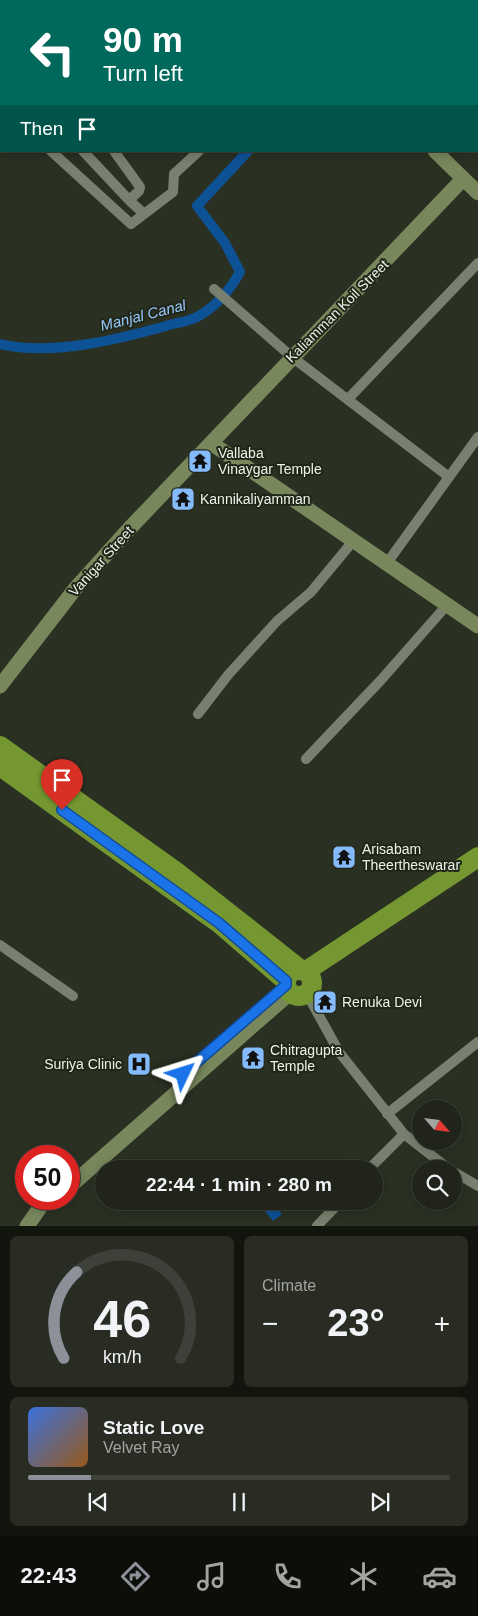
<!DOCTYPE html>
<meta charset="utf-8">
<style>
:root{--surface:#20241a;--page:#282c23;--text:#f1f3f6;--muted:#a2a4a2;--line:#3d4139;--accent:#8c9099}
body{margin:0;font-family:Arial,sans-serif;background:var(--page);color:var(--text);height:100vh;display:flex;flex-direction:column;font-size:19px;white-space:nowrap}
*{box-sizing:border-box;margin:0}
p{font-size:16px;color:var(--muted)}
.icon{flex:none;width:28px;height:28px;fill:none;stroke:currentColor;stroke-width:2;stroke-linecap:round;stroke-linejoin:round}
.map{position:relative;height:1226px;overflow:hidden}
.panel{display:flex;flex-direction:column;gap:10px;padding:10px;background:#12140e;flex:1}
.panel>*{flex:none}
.guide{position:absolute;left:0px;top:0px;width:479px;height:152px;box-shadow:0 2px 12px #0003,0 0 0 1px var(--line);background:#00695c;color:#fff;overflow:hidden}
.needle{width:32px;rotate:118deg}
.buttons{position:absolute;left:412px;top:1100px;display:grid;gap:10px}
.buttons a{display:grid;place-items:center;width:50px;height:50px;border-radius:50%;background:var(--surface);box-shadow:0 2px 12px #0003,0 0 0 1px var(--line);font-size:25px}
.speed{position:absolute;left:15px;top:1145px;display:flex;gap:10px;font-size:25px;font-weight:700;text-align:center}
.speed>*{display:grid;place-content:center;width:65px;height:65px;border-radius:50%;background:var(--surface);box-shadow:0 2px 12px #0003,0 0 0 1px var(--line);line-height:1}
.speed .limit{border:8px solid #d22;background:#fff;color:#111}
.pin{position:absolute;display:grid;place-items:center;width:42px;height:42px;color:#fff;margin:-51px -21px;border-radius:50% 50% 50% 0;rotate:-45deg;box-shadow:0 0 5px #0007}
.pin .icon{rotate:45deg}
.me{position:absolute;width:55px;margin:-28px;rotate:49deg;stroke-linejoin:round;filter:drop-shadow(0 0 4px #0008)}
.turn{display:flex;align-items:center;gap:18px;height:105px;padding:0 20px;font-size:22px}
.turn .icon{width:65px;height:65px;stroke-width:2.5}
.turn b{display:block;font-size:35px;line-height:42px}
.then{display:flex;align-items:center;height:48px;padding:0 20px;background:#0003;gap:10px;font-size:19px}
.big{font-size:38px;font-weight:700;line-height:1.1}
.panel .widget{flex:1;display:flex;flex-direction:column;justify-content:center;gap:8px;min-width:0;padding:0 18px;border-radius:8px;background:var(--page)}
.panel .dial{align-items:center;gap:0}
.dial svg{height:130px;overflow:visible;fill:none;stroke:var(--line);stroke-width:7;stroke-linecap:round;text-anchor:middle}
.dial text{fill:var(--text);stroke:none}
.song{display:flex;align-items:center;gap:15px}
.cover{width:60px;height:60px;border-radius:8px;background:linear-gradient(135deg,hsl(220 70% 55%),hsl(30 70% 35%))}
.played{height:5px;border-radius:2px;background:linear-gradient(90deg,var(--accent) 15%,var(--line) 15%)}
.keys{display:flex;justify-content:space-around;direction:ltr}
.heat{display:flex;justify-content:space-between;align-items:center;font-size:28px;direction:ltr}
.panel .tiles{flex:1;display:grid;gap:10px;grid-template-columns:1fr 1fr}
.widget:last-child{grid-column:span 2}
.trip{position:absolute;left:95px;top:1160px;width:288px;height:50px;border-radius:25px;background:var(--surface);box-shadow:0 2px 12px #0003,0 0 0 1px var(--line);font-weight:700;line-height:50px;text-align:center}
.tabs{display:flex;height:80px;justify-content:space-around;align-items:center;background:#0d0e0a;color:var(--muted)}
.tabs .icon{width:35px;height:35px}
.tabs .active{color:var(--accent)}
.tabs b{font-size:22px;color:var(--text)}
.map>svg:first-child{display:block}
</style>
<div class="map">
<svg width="478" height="1226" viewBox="0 0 478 1226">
<rect width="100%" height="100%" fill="#2a3022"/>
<path fill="#0e5296" d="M 273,1203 L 282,1214 L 273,1221 L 264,1210 Z"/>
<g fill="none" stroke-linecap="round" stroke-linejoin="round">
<path stroke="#0e5296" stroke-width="10" d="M 460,1 L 461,0
M 0,344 C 51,356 116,340 166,326 C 175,323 186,322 195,318 C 215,308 230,290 240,272 L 225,243 L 197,206 L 248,151"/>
<path stroke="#79806f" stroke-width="10" d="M 17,0 L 18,1
M 65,0 L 66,1
M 205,0 L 206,1
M 166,1 L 168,0
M 373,1 L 373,0
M 0,22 L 1,24
M 0,104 L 1,105
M 51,151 L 131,224 L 173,192 L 174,174 L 199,151
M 83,151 L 129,200 L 143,213
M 114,151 L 140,187 L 139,191 L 129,200
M 214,289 L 292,357 L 449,477
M 348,399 L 478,263
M 387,563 L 478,437
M 198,714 L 228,675 L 277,621 L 311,592 L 354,540
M 306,759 L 381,680 L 447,605
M 0,945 L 73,996
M 307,994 L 339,1052 L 404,1134
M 387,1114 L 478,1042
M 369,1169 L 404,1134 L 449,1169
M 454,1172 L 478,1186
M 317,1226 L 341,1201"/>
<path stroke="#78875c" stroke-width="15" d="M 301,0 L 302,1
M 435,151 L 478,193
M 211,443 L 478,626
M 0,686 L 75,589 L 129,529 L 463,179
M 69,1187 L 290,993
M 27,1226 L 46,1199"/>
<path stroke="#749731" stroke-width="20" d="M 0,746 L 179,874 L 301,970
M 0,766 L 219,923 L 286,981
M286 983a13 13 0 1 1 26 0a13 13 0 1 1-26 0Z
M 306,971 L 478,857"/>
</g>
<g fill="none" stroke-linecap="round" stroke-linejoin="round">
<g stroke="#114b97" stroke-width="12">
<path id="route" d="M 62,810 L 219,923 L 286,981 L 286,985 L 183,1074"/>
</g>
<use href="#route" stroke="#1a73e8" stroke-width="9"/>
</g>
<defs>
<g id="temple-square" transform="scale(1.25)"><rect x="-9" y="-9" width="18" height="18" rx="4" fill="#85bbfb" stroke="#212718"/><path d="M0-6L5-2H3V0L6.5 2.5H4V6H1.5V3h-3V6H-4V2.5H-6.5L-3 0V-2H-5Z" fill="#111"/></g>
<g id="hospital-square" transform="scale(1.25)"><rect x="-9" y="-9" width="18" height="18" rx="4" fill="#85bbfb" stroke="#212718"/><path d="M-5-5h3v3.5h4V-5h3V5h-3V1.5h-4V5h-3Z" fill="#111"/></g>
</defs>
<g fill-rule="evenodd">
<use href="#temple-square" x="200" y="461"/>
<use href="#temple-square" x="183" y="499"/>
<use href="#temple-square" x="344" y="857"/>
<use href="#temple-square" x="325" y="1002"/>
<use href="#temple-square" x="253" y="1058"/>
<use href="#hospital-square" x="139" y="1064"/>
</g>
<g text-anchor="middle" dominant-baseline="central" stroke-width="4" stroke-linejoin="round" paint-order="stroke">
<g font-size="14" fill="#eef3e9" stroke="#212718">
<text transform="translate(337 311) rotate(-45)">Kaliamman Koil Street</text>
<text transform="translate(101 561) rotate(-48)">Vanigar Street</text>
</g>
<g font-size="14" fill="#eef3e9" stroke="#212718" text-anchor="start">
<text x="218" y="453">Vallaba<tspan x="218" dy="16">Vinaygar Temple</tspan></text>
<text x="200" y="499">Kannikaliyamman</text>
<text x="362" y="849">Arisabam<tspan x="362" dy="16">Theertheswarar</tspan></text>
<text x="342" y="1002">Renuka Devi</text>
<text x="270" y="1050">Chitragupta<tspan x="270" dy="16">Temple</tspan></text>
<text x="122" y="1064" text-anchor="end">Suriya Clinic</text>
</g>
<g font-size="15" font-style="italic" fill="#95c5fd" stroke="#212718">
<text transform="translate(143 315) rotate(-14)">Manjal Canal</text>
</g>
</g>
</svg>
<div class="buttons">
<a><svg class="needle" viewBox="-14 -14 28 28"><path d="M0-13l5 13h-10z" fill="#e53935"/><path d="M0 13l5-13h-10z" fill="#a2a4a2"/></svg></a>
<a><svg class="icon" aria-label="search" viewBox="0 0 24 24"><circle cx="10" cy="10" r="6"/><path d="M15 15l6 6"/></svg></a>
</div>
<div class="speed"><div class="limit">50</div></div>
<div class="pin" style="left:62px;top:810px;background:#d93025"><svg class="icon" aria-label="arrive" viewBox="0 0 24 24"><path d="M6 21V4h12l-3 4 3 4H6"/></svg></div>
<svg class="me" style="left:183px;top:1074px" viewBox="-20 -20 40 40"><path d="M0-17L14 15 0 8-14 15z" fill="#1a73e8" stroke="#fff" stroke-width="4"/></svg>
<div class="trip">22:44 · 1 min · 280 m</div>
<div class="guide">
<div class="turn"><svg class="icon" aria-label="left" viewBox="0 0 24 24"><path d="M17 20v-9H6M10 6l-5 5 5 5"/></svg><div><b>90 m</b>Turn left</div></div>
<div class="then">Then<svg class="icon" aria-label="arrive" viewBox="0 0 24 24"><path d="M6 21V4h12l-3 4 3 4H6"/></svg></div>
</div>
</div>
<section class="panel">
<div class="tiles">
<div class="widget dial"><svg viewBox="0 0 100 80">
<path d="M14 69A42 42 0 1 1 86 69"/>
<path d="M14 69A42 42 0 0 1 22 16" stroke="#8c9099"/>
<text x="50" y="56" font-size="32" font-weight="700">46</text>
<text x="50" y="72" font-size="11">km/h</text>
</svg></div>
<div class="widget"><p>Climate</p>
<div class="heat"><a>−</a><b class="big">23°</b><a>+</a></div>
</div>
<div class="widget">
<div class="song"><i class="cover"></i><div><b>Static Love</b><p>Velvet Ray</p></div></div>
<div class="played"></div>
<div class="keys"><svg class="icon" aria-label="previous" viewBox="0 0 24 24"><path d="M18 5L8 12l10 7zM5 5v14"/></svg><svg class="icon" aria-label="pause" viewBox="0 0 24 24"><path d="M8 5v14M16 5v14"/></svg><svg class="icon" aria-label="next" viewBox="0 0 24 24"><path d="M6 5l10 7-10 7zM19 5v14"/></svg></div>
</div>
</div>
</section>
<nav class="tabs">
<b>22:43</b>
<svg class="icon active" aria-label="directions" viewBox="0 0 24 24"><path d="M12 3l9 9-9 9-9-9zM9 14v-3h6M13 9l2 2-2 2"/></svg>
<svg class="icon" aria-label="music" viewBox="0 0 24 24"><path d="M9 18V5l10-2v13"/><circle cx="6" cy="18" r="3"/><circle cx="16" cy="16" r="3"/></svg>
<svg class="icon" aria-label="phone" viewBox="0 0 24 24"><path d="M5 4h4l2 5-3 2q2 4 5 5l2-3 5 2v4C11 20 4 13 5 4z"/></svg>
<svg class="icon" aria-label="climate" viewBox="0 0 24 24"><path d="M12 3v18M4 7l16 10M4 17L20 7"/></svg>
<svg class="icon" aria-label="car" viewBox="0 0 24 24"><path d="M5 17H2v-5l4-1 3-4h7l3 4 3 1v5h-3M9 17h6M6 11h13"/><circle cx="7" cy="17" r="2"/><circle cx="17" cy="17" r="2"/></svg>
</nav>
